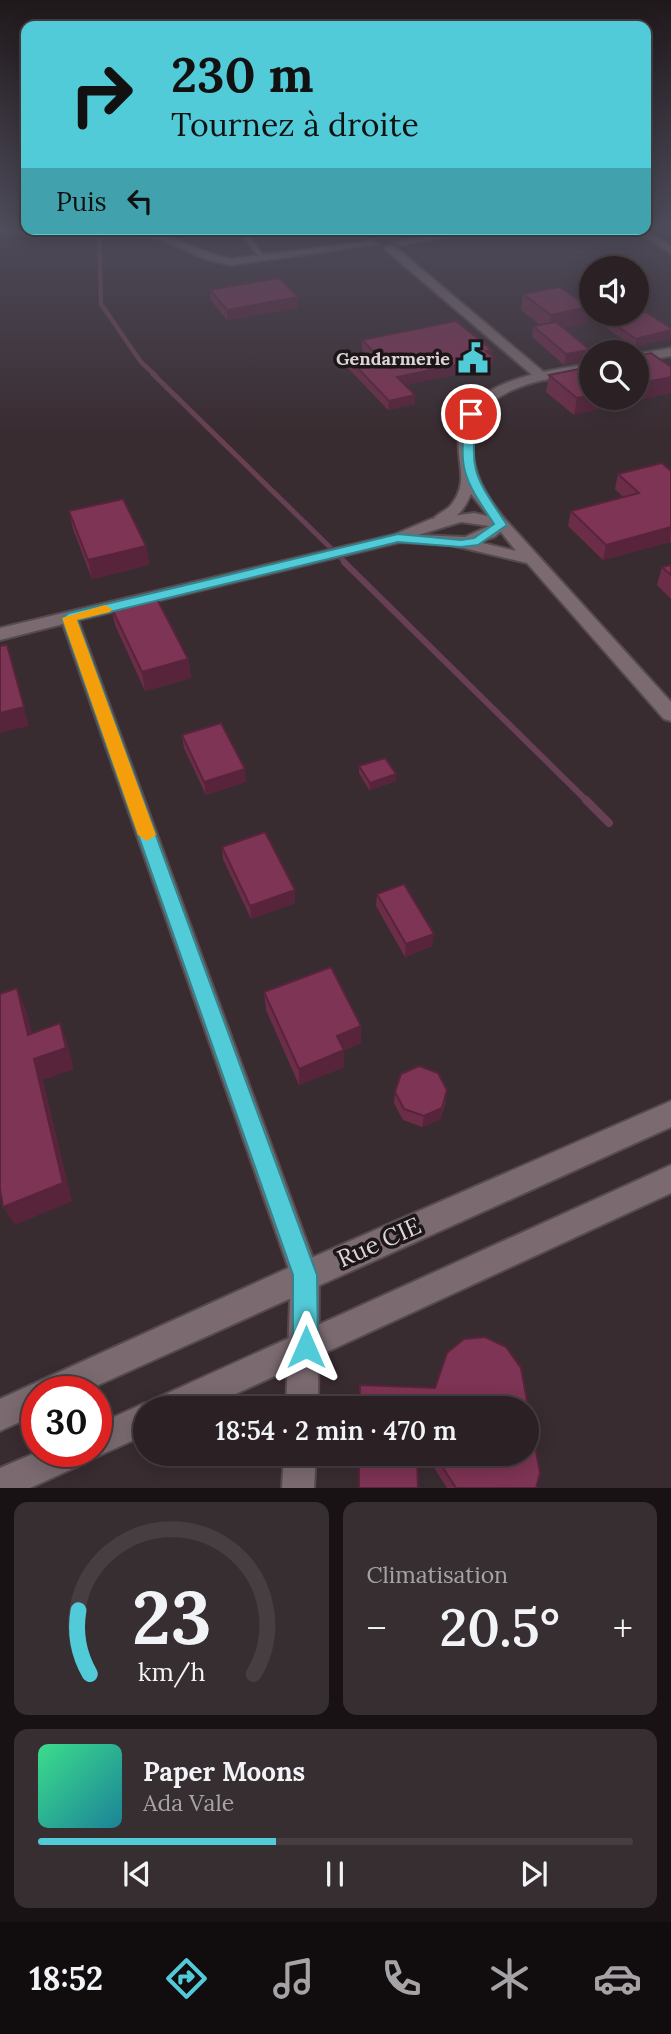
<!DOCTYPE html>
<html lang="fr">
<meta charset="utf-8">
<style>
:root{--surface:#2b2125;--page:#372e32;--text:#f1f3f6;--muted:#a6a3a7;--line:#473e42;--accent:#52cbd9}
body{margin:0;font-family:Lora,serif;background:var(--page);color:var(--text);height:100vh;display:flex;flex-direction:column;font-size:26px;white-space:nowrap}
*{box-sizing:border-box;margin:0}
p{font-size:23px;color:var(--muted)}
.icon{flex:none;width:38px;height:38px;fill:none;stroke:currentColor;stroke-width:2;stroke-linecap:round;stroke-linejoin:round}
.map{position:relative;height:1488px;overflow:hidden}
.panel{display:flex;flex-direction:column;gap:14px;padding:14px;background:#181214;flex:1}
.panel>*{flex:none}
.hud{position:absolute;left:21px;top:21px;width:630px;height:214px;border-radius:14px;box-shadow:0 4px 18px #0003,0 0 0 2px var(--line);background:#52cbd9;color:#111;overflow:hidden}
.controls{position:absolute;left:579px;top:256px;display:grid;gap:14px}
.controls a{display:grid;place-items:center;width:70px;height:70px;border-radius:50%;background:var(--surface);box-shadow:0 4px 18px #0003,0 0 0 2px var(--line);font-size:35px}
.speed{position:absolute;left:21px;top:1376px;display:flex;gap:14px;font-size:35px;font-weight:700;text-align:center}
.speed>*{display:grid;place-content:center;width:91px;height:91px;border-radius:50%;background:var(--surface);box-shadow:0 4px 18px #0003,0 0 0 2px var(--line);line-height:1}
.speed .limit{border:10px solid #d22;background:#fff;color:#111}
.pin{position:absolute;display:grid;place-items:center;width:60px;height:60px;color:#fff;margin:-30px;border:4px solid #fff;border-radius:50%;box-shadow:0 2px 7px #0007}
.me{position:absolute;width:77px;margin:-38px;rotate:0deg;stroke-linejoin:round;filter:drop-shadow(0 0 5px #0008)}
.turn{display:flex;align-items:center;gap:24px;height:147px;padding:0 35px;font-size:32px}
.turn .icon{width:91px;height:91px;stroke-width:2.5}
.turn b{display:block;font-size:49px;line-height:60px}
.then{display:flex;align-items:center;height:66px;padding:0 35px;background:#0003;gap:14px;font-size:26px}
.big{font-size:52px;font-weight:600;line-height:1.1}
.panel .tile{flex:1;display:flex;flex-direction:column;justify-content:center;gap:10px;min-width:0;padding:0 24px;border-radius:14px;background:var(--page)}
.panel .dial{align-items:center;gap:0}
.dial svg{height:182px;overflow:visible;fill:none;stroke:var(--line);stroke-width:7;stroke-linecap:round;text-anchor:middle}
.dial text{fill:var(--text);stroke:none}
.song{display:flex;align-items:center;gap:21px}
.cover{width:84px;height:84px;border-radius:10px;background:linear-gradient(135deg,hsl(150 70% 55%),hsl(190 70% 35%))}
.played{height:7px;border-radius:4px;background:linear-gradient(90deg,var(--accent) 40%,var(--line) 40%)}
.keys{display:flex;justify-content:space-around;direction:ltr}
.heat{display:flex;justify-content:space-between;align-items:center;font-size:38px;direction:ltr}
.panel .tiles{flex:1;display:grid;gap:14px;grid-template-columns:1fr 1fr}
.tile:last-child{grid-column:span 2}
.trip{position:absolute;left:133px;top:1396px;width:406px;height:70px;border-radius:35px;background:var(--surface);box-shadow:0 4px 18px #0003,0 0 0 2px var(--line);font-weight:600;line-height:70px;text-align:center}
.tabs{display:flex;height:112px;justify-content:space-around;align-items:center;background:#110d0f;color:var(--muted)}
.tabs .icon{width:49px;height:49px}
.tabs .active{color:var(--accent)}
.tabs b{font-size:32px;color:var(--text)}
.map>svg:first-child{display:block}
</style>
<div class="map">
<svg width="671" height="1488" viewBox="0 0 671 1488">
<rect width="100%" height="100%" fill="#392c31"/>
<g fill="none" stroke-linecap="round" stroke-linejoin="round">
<path stroke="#674053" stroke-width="4.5" d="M 99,229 L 101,304 L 141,362 L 155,375"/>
<path stroke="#674053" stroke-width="5" d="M 153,374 L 346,563"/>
<path stroke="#674053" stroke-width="6" d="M 344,562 L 588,802"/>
<path stroke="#674053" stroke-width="8" d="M 586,800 L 609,823"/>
<g stroke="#554a4e" stroke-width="4">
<path id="service" d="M 238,229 L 244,229 L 266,259 L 265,260 L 261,260 Z"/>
</g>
<g stroke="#554a4e" stroke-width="4">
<path id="minor" d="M 0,228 L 156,231 L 215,255 L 231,259 L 373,241 L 378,244 L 231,265 L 208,260 L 154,237 L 0,234 Z
M 469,229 L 497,229 L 400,245 L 395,242 Z
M 632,229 L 644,229 L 671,246 L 671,253 Z
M 386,246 L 394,246 L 546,374 L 546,380 L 538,380 L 386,250 Z
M 474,513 L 492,517 L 509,525 L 494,537 L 465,546 L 400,542 L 78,620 L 319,1275 L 318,1409 L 286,1409 L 291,1275 L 63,624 L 0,640 L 0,628 L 393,535 L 431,519 ZM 461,522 L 489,526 L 465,537 L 418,535 Z
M 284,1454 L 316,1454 L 314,1488 L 282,1488 Z"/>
</g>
<g stroke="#554a4e" stroke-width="4">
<path id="tertiary" d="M 671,348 L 671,356 L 637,362 L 637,354 Z
M 592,363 L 592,371 C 546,379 472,386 472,446 C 473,474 486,496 504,518 L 671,702 L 671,721 L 664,719 L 527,563 L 455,546 L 455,540 L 461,538 L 516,551 L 471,494 C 465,508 454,525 437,521 L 434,518 C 439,513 447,510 451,505 C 470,481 456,463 459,437 C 465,378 546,372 592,363 Z
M 671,1101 L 671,1127 L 85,1391 L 37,1391 L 37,1414 L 0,1431 L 0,1399 L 295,1265 Z
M 671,1165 L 671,1193 L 203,1409 L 145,1409 L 145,1435 L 96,1457 L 90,1455 L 87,1462 L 30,1488 L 0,1488 L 0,1468 L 40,1451 L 96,1451 L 96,1425 L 145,1403 L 153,1407 L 157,1398 Z"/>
</g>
<use href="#service" fill="#7b6b70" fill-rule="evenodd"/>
<use href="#minor" fill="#7b6b70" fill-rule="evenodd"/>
<use href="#tertiary" fill="#7b6b70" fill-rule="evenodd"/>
</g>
<path fill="#6c2d48" d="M 652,226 L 671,226 L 671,238 Z
M 210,290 L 298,297 L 298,308 L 227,320 L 211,300 Z
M 523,294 L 587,323 L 563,328 L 590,350 L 589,358 L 592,358 L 574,415 L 546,392 L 549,375 L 578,369 L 579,363 L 564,365 L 532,337 L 533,326 L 540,325 L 521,310 Z
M 608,320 L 671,328 L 671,338 L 635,347 L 606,328 Z
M 362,340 L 492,350 L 491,355 L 492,367 L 405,385 L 415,395 L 415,404 L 388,410 L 348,368 L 348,358 L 367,355 L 362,350 Z
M 671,471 L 671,543 L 670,542 L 603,560 L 568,526 L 571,511 L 623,497 L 615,489 L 618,474 Z
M 69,511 L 146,546 L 149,565 L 92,579 L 73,529 Z
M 671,565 L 671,599 L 657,585 L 662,567 Z
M 111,607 L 188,659 L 191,678 L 145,691 L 115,625 Z
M 182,735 L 246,782 L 206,795 L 184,748 Z
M 359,766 L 396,774 L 396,781 L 369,790 L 359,773 Z
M 222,847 L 295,903 L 251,919 L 223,859 Z
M 377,894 L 432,946 L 405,957 L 376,906 Z
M 264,992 L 361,1026 L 361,1043 L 344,1050 L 344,1067 L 299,1085 L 266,1010 Z
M 395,1092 L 446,1101 L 440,1119 L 422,1127 L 403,1120 L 394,1103 Z
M 485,1337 L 506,1347 L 521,1368 L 540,1473 L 536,1488 L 447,1488 L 425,1454 L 527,1454 L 527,1409 L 359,1409 L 360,1385 L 435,1388 L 447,1353 L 464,1339 Z"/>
<path fill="#58243b" d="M 298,297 L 298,308 L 227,320 L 227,310 Z
M 589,307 L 587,323 L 549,331 L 551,315 Z
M 671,330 L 671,338 L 635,347 L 636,339 Z
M 492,350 L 491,358 L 494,357 L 492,367 L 397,387 L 397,377 Z
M 590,350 L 588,361 L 580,359 L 579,363 L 564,365 L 566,354 Z
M 671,377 L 671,393 L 574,415 L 577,398 L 592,395 L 592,397 L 637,397 L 637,384 Z
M 415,395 L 415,404 L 388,410 L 389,401 Z
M 671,527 L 670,542 L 603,560 L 606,545 Z
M 146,546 L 149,565 L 92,579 L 88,560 Z
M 7,645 L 29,726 L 0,733 L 0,713 Z
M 188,659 L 191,678 L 145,691 L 142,672 Z
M 245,769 L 246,782 L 206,795 L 204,782 Z
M 396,774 L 396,781 L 369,790 L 370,783 Z
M 295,890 L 295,903 L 251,919 L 250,906 Z
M 434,934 L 432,946 L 405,957 L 406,944 Z
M 17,988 L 26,1010 L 38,1056 L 28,1035 Z
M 60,1023 L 68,1045 L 74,1069 L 43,1080 L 72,1201 L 15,1225 L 3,1207 L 34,1059 Z
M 361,1026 L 361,1043 L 337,1052 L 337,1036 Z
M 344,1050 L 344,1067 L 299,1085 L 299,1069 Z
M 447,1090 L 440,1119 L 422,1127 L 424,1116 Z"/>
<path fill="#7e3454" stroke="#58243b" stroke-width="2" d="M 279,278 L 298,297 L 227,310 L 210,290 Z
M 560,287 L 589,307 L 551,315 L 523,294 Z
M 646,312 L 671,328 L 671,330 L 636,339 L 608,320 Z
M 456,321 L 492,350 L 486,351 L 494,357 L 397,377 L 415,395 L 389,401 L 348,358 L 375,353 L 362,340 Z
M 556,322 L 590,350 L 566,354 L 533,326 Z
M 651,353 L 671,367 L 671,377 L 637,384 L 637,356 Z
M 592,358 L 592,395 L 577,398 L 549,375 L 589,367 L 580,359 Z
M 662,463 L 671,471 L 671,527 L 606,545 L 571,511 L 639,493 L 618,474 Z
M 123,499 L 146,546 L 88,560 L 69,511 Z
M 671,565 L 671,575 L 662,567 Z
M 155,595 L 188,659 L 142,672 L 111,607 Z
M 7,645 L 24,707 L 0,713 L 0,646 Z
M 221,723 L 245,769 L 204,782 L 182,735 Z
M 385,758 L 396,774 L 370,783 L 359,766 Z
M 265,832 L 295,890 L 250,906 L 222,847 Z
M 404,884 L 434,934 L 406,944 L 377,894 Z
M 331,967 L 361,1026 L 337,1036 L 344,1050 L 299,1069 L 264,992 Z
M 17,988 L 28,1035 L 60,1023 L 66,1048 L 34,1059 L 63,1183 L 3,1207 L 0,1189 L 0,994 Z
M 419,1066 L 438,1073 L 447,1090 L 442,1108 L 424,1116 L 404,1109 L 395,1092 L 401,1074 Z
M 485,1337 L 506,1347 L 521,1368 L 540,1473 L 536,1488 L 456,1488 L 434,1454 L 527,1454 L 527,1409 L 359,1409 L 360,1385 L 435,1388 L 447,1353 L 464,1339 Z
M 359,1454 L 417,1454 L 418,1488 L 359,1488 Z"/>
<linearGradient id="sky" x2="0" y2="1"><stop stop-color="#1f181b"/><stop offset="0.52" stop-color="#4e4b5a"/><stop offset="1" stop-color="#4e4b5a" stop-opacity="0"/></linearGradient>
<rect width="671" height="434" fill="url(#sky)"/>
<path fill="#52cbd9" stroke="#35848d" stroke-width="2" d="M 471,411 L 477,414 C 469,474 475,476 507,525 L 478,545 L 461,547 L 398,542 L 77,620 L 317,1275 L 318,1347 L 314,1355 L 306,1359 L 297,1355 L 293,1347 L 293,1275 L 62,618 L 69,613 L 398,534 L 461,540 L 474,538 L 494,524 C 463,477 458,471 466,414 Z"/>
<path fill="#f59e0b" d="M 105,605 L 112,609 L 110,612 L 77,620 L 156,835 L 147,841 L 138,835 L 62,618 Z"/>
<defs>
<g id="civic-bare" transform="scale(2.415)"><path d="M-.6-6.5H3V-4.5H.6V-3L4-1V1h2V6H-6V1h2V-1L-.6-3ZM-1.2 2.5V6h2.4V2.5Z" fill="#52cbd9" stroke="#1c1618" stroke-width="2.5" paint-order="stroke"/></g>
</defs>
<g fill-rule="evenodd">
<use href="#civic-bare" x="473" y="358"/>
</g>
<g text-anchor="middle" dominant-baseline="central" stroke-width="7" stroke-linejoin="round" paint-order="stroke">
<g font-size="18" font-weight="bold" fill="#ddd4d7" stroke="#1c1618" text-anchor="end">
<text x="450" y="358">Gendarmerie</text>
</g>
<g font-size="24" fill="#ddd4d7" stroke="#1c1618">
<text transform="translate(379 1242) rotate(-24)">Rue CIE</text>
</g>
</g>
</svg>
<div class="controls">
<a><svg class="icon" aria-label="sound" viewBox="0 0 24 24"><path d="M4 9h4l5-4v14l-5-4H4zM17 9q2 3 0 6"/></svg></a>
<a><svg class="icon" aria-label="search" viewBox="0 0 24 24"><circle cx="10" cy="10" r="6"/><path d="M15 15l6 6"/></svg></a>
</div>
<div class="speed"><div class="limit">30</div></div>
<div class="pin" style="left:471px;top:414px;background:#d93025"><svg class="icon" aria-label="arrive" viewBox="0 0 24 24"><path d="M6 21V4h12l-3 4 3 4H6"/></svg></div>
<svg class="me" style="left:306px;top:1347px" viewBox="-20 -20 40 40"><path d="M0-17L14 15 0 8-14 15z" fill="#52cbd9" stroke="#fff" stroke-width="4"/></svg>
<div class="trip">18:54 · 2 min · 470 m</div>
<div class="hud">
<div class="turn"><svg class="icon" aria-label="right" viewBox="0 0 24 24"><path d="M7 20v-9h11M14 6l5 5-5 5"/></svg><div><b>230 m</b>Tournez à droite</div></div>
<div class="then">Puis<svg class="icon" aria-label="left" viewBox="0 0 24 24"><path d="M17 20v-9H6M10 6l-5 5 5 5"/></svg></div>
</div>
</div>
<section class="panel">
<div class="tiles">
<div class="tile dial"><svg viewBox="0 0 100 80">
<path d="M14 69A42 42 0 1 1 86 69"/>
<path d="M14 69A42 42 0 0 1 9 41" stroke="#52cbd9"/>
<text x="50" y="56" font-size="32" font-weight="700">23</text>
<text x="50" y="72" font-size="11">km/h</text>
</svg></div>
<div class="tile"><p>Climatisation</p>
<div class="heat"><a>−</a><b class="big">20.5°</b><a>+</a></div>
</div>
<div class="tile">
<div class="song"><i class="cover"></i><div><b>Paper Moons</b><p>Ada Vale</p></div></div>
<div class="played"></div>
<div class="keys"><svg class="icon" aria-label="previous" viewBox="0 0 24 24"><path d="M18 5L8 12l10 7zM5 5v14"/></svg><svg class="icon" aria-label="pause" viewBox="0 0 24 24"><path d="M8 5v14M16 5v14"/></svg><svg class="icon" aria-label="next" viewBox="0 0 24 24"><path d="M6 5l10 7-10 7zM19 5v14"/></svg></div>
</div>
</div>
</section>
<nav class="tabs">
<b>18:52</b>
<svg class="icon active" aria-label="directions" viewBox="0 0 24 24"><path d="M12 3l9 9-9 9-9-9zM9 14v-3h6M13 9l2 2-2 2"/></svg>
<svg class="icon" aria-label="music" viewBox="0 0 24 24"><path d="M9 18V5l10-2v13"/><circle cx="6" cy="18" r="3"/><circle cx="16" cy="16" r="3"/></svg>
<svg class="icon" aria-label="phone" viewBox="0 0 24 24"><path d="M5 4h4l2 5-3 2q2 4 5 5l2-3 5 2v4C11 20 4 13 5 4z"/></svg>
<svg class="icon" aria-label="climate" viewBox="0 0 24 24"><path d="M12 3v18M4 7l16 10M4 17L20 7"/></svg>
<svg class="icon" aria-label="car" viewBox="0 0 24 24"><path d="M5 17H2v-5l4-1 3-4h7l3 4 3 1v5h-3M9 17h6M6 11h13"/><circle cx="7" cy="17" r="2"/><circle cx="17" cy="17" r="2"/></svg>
</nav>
